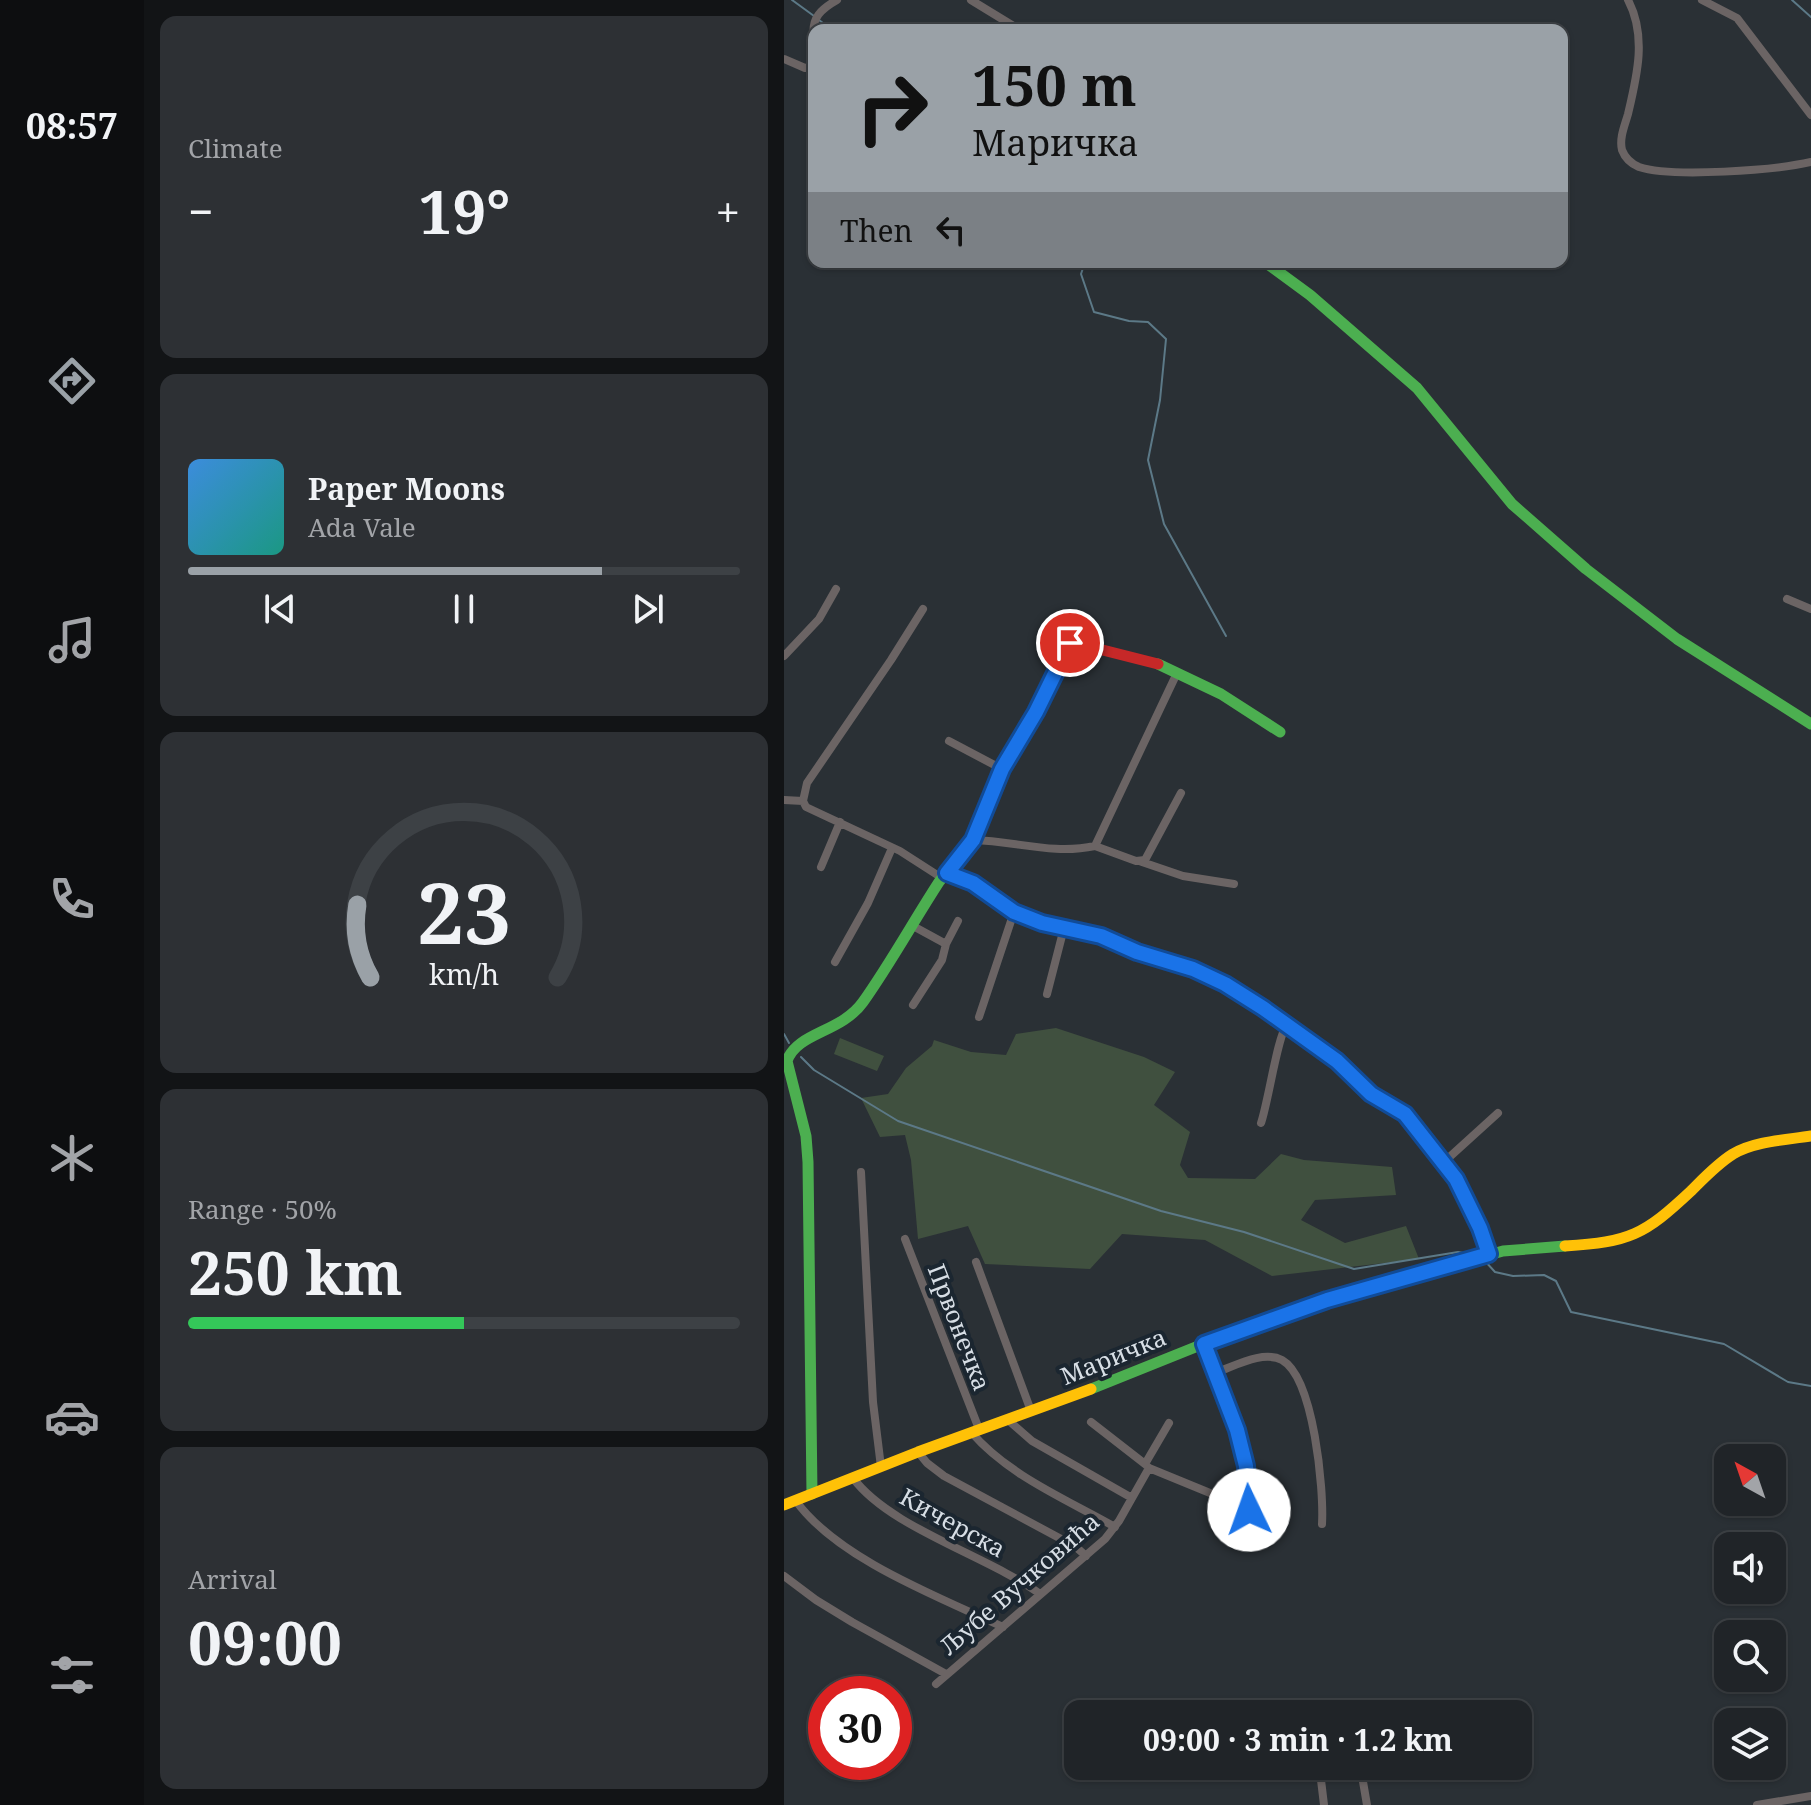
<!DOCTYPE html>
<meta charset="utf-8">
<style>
:root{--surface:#202428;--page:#2d3034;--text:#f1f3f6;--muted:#a2a4a8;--line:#3d4145;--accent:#9aa1a7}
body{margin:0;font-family:"Noto Serif",serif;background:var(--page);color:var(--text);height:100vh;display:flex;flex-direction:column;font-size:30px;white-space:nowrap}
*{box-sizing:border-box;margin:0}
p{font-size:26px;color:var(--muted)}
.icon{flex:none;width:44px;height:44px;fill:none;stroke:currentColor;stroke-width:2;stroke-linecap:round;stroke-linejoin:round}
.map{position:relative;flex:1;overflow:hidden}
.sheet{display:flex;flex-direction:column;gap:16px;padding:16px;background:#121416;width:640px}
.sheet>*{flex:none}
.banner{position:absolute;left:24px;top:24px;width:760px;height:244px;border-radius:16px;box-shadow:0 2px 6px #0004,0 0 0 2px var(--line);background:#9aa1a7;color:#111;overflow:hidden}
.needle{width:52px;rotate:320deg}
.tools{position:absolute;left:930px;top:1444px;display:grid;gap:16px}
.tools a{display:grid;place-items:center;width:72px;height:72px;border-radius:16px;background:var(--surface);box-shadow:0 2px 6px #0004,0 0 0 2px var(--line);font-size:40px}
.speed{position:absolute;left:24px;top:1676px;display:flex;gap:16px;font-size:40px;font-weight:700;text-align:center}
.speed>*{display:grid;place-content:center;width:104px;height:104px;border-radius:50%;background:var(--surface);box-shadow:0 2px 6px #0004,0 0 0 2px var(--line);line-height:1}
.speed .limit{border:12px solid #d22;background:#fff;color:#111}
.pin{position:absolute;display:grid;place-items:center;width:68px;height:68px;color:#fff;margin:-34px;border:4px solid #fff;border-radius:50%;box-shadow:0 2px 8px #0007}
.me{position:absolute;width:88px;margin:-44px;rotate:357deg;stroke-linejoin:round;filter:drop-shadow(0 0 6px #0008)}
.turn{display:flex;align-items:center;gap:28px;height:168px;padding:0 32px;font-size:36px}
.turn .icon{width:104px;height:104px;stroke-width:2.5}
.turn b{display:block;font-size:56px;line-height:68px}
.then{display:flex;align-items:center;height:76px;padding:0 32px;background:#0003;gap:16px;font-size:30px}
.big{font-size:60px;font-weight:700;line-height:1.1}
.sheet .widget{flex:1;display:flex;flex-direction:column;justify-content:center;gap:12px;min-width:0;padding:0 28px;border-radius:16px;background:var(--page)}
.sheet .dial{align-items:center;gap:0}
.dial svg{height:208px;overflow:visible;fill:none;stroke:var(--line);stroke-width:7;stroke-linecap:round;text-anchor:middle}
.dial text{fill:var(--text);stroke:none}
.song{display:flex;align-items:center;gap:24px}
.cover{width:96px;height:96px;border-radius:12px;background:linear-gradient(135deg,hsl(210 70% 55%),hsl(170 70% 35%))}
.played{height:8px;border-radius:4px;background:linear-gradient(90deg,var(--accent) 75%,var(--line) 75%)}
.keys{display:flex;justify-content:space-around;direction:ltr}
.heat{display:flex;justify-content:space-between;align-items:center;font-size:44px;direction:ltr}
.charge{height:12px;border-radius:6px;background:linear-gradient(90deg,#34c759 50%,var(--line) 0)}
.trip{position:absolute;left:280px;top:1700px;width:468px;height:80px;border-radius:16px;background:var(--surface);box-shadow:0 2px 6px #0004,0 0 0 2px var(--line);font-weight:700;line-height:80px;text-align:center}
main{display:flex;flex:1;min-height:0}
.tabs{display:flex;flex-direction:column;width:144px;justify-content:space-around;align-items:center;background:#0d0e10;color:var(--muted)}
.tabs .icon{width:56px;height:56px}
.tabs .current{color:var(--accent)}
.tabs b{font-size:36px;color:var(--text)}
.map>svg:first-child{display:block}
</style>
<main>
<nav class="tabs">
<b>08:57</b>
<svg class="icon current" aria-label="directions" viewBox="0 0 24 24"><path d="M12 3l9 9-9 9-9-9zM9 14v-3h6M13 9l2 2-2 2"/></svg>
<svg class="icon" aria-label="music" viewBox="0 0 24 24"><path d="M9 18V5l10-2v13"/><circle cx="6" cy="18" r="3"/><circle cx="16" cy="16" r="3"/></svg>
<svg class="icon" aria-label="phone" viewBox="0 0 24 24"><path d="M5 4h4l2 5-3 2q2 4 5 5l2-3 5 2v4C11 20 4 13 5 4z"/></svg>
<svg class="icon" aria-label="climate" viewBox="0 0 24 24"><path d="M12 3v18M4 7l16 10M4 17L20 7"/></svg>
<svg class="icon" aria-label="car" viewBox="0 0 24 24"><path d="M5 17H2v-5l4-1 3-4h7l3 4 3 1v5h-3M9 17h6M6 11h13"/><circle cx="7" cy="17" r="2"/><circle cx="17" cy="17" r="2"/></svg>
<svg class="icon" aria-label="filters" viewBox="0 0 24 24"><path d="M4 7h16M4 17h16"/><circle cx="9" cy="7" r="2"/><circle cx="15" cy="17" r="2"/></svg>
</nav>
<section class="sheet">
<div class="widget"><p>Climate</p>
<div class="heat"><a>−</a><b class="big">19°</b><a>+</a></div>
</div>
<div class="widget">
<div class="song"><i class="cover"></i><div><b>Paper Moons</b><p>Ada Vale</p></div></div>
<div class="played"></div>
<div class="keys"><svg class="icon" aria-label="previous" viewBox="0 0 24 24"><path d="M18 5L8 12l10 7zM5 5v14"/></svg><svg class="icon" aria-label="pause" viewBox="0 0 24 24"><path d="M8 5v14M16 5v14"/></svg><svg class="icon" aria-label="next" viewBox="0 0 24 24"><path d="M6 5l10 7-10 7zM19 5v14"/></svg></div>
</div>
<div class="widget dial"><svg viewBox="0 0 100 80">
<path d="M14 69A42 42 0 1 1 86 69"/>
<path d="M14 69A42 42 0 0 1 9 41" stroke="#9aa1a7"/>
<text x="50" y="56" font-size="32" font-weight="700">23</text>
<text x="50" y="72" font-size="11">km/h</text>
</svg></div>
<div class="widget"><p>Range · 50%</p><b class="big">250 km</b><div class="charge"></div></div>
<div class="widget"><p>Arrival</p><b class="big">09:00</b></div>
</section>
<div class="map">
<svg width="1027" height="1805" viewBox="0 0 1027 1805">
<rect width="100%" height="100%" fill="#2a3035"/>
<path fill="#40503f" d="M 272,1028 L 360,1057 L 391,1072 L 370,1105 L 406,1132 L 396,1165 L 404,1178 L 471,1179 L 497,1154 L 520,1160 L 608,1167 L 612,1195 L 531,1200 L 517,1220 L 561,1243 L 622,1226 L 635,1259 L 488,1276 L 421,1240 L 338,1234 L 306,1269 L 201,1264 L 184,1226 L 134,1239 L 127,1160 L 121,1135 L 96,1137 L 77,1098 L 104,1094 L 122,1068 L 148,1046 L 150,1040 L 187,1052 L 222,1055 L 232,1034 Z
M 56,1038 L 100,1056 L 93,1071 L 50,1054 Z"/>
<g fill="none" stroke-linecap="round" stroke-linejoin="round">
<path stroke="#5c7987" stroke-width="2" d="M 8,0 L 30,16
M 1008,0 L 1027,17
M 35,20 L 48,30
M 301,262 L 297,274 L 310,312 L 345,321 L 364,322 L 382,339 L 376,400 L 364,460 L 380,524 L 442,636
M 0,1034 L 5,1043
M 17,1057 L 30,1070 L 114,1121 L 377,1211 L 460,1232 L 570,1269 L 674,1252 L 691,1255
M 700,1260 L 711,1272 L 729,1276 L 760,1275 L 772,1281 L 787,1312 L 940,1344 L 1004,1382 L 1027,1386"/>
<path stroke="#6b6464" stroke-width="8" d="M 187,0 L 236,30
M 844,0 C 863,36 853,76 844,114 C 841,125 835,138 838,150 C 841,158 848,164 855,167 C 888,178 992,170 1027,162
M 918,0 L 953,18 L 1027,115
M 30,37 C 27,18 37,9 53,0
M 0,59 L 21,68 L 30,65
M 1003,599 L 1027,609
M 139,609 L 107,660 L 23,783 L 19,801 L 22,807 L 116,851 L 158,878
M 0,656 L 35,619 L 52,589
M 165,741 L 218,769
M 0,800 L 19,801
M 189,840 C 232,841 268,855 311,846 L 393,673
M 311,846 L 352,861 L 361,860 L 397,793
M 358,862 L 399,876 L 450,884
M 37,867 L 56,822
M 163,873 L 189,883 L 230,912 L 258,923 L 317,936 L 353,952 L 409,969 L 441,984 L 479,1008 L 553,1061 L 587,1094 L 621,1114 L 672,1179 L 696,1228 L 705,1254
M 129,926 L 162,944 L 158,960 L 129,1005
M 162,944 L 174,921
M 51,962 L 84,903 L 108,848
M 263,994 L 280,928
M 195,1017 L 230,912
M 477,1123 C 484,1103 494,1035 502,1027
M 660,1162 L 714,1113
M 77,1172 L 89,1402 L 97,1467
M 121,1239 L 195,1429
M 192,1262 L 247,1411
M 420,1344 C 449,1408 469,1467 462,1538
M 433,1372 C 451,1366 479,1350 498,1360 C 530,1378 540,1490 538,1524
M 224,1420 L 248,1441 L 348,1498
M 307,1422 L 361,1464
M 187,1432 C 225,1476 282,1499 331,1527
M 134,1452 L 143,1463 L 160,1476 L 292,1547 L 302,1556
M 365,1468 L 426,1493
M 69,1478 C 106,1528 204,1556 256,1594
M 12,1501 C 54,1559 155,1597 219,1627
M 0,1576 L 32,1600 L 68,1622 L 162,1674
M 152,1684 L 321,1539 L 335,1521 L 365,1468 L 361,1464 L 385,1423
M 577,1770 L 583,1805
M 537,1780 L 540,1805
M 973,1805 L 1027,1796"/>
<path stroke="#4caf50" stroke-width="11" d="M 481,262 L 526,295 L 633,388 L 728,504 L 802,569 L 893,639 L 1027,724
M 374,664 L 437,694 L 496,732
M 307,1389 L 459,1328 L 543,1300 L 719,1251 L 781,1246
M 28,1494 L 24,1162 L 22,1136 L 3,1061 C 13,1032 57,1033 79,1002 C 106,964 129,922 155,882 C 166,867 181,856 190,839 C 202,813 209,784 224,759"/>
<path stroke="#ffc107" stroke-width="11" d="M 781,1246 C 846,1242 860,1235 907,1191 C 920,1178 933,1164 949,1154 C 971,1141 1002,1140 1027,1136
M 0,1505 L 134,1452 L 307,1389"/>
<path stroke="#c62828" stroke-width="11" d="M 224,759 L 252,712 L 281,648 L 287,642 L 374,664"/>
</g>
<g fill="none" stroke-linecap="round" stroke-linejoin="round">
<g stroke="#114b97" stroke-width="20">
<path id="route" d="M 286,643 L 252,712 L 218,769 L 189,840 L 163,873 L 189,883 L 230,912 L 258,923 L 317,936 L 353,952 L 409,969 L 441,984 L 479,1008 L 553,1061 L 587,1094 L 621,1114 L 672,1179 L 696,1228 L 705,1254 L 543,1300 L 420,1344 L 453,1430 L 462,1466 L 465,1510"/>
</g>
<use href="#route" stroke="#1a73e8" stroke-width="14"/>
</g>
<g text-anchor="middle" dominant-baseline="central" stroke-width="8" stroke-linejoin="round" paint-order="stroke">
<g font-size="24" fill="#d7dee5" stroke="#1b2630">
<text transform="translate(176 1327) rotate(69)">Првонечка</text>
<text transform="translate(329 1356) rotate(-22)">Маричка</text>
<text transform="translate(169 1522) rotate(29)">Кичерска</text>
<text transform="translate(235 1583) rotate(-41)">Љубе Вучковића</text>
</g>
</g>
</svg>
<div class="tools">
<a><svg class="needle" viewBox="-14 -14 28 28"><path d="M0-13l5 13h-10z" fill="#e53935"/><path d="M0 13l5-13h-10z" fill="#a2a4a8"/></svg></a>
<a><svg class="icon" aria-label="sound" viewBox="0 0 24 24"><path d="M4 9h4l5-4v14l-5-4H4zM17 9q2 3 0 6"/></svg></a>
<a><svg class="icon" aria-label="search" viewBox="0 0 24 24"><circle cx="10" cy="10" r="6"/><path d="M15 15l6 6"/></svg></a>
<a><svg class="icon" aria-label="layers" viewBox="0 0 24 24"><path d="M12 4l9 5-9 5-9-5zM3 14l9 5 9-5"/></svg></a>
</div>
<div class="speed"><div class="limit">30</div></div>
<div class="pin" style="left:286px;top:643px;background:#d93025"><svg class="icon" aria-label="arrive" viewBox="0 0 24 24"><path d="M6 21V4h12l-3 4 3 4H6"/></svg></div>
<svg class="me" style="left:465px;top:1510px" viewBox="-20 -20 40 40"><circle r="19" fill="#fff"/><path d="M0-13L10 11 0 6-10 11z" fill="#1a73e8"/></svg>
<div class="trip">09:00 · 3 min · 1.2 km</div>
<div class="banner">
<div class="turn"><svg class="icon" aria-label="right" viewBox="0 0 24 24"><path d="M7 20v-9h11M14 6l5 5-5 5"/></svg><div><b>150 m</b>Маричка</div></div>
<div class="then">Then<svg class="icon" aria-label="left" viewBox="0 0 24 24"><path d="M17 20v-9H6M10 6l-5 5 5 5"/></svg></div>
</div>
</div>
</main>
